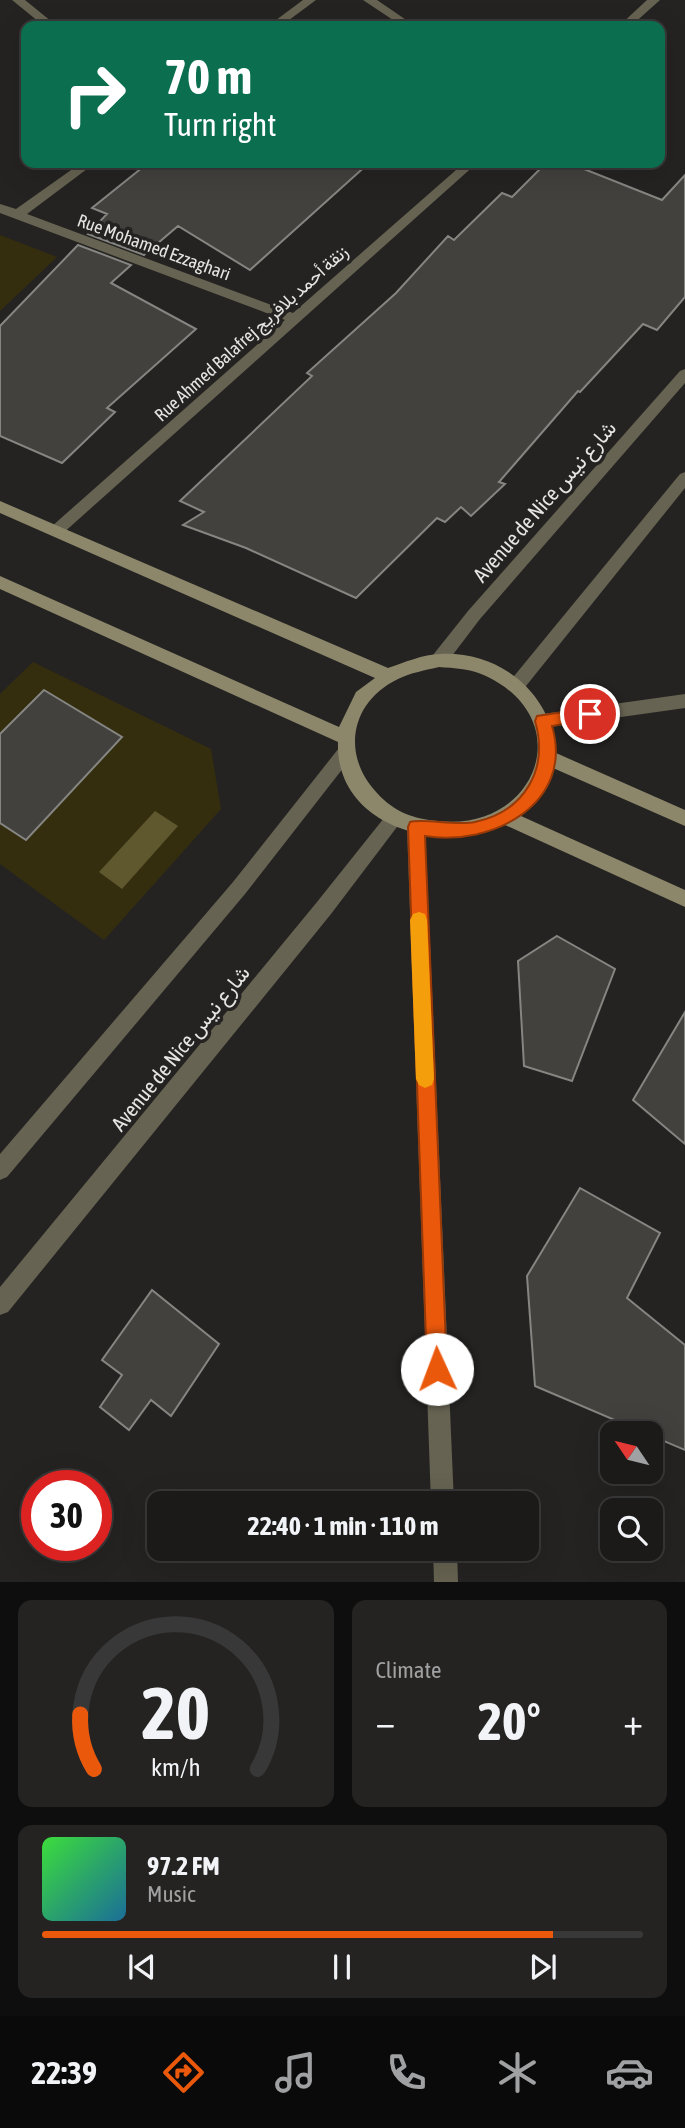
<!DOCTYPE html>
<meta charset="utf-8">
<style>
:root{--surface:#1b1a19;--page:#242322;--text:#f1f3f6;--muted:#a0a1a2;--line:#393838;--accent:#ea580c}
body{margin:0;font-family:"Asap Condensed",Vazirmatn,sans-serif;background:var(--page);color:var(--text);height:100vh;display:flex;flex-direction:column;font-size:26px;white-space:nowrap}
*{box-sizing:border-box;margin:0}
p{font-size:23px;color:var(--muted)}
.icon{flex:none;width:38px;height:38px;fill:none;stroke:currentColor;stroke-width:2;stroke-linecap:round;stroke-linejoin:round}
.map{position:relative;height:1582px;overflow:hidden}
.drawer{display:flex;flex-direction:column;gap:18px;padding:18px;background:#0f0e0e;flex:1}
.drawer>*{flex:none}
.top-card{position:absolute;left:21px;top:21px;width:644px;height:147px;border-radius:14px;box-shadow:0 7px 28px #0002,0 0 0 2px var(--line);background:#0b6e4f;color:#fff;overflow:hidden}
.needle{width:46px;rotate:305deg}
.controls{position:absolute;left:600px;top:1421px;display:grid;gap:14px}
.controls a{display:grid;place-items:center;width:63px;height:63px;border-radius:14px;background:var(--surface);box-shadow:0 7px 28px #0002,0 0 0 2px var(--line);font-size:35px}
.speed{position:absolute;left:21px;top:1470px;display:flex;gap:14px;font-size:35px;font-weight:700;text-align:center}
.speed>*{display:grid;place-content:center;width:91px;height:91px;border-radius:50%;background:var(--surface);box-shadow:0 7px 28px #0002,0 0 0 2px var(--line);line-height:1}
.speed .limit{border:10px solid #d22;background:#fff;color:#111}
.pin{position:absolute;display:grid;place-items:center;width:60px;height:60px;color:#fff;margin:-30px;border:4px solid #fff;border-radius:50%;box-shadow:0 2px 7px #0007}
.me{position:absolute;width:77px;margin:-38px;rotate:358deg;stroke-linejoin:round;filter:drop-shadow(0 0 5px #0008)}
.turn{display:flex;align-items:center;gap:24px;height:147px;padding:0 28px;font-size:32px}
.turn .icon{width:91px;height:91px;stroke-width:2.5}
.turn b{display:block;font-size:49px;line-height:60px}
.big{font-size:52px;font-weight:700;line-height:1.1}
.drawer .widget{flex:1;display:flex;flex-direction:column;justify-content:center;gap:10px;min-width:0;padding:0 24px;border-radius:14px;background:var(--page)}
.drawer .dial{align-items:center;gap:0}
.dial svg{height:182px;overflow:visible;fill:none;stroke:var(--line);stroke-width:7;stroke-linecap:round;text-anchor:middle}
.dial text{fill:var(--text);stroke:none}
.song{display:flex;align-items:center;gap:21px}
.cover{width:84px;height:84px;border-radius:10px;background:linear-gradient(135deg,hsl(120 70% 55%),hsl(200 70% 35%))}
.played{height:7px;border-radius:4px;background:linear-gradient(90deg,var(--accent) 85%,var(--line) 85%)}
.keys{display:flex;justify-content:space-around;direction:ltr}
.heat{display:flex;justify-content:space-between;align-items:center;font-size:38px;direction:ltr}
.drawer .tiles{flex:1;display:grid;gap:18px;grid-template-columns:1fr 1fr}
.widget:last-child{grid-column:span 2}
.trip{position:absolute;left:147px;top:1491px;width:392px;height:70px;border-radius:14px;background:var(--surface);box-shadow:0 7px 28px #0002,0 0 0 2px var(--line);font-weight:700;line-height:70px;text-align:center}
.menu{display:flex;height:112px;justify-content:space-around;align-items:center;background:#0b0a0a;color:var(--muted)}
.menu .icon{width:49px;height:49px}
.menu .current{color:var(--accent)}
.menu b{font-size:32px;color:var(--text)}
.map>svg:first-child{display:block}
</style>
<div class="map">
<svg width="685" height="1582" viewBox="0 0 685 1582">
<rect width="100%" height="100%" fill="#242321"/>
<path fill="#342e0f" d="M 0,235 L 57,257 L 0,311 Z
M 33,662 L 211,749 L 221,809 L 104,940 L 0,864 L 0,823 L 26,840 L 121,737 L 44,690 L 0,734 L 0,694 Z"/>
<path fill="#5f572e" d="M 155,811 L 178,826 L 122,889 L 99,872 Z"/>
<path fill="#42413e" stroke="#858582" stroke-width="2" d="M 148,163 L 369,163 L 250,270 L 178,226 L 144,255 L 88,234 L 107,214 L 92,208 Z
M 546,163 L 569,163 L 662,200 L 685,175 L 685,297 L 657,330 L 643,324 L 580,392 L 578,391 L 499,482 L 505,484 L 471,516 L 461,507 L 445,522 L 437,518 L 356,598 L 246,548 L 183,525 L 204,512 L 180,501 L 312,376 L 307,373 L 396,293 L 448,236 L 454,240 L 502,193 L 512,197 Z
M 78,245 L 131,265 L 111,283 L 196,329 L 107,408 L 115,412 L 62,463 L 0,436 L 0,326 Z
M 44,690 L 122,737 L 26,840 L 0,823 L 0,734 Z
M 557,936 L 615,969 L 572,1081 L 524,1066 L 518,961 Z
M 685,1012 L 685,1144 L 633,1100 Z
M 580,1188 L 660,1233 L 627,1298 L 685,1345 L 685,1450 L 535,1386 L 527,1276 Z
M 152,1290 L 219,1344 L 171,1416 L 151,1400 L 129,1430 L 100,1407 L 122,1375 L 102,1360 Z"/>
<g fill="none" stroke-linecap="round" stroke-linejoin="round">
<path fill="#666352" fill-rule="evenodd" d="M 12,0 L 25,0 L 57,26 L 44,26 Z
M 303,0 L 316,0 L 281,26 L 268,26 Z
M 363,0 L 377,0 L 415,26 L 402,26 Z
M 647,0 L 660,0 L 631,26 L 619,26 Z
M 81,163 L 95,163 L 27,214 L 293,313 L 464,163 L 477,163 L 61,535 L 56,537 L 48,531 L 51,527 L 285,320 L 0,213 L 0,204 L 16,209 Z
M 416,819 L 422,822 L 425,827 L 454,1503 L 431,1503 L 407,827 L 410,822 Z
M 433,1549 L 457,1549 L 458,1582 L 434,1582 Z"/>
<path fill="#666352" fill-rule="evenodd" d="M 685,369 L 685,383 L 480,619 L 445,665 L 433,665 L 431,660 L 433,655 L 468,611 L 680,371 Z
M 685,472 L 685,488 L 522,691 L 510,691 L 508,686 L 510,681 L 680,474 Z
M 685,694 L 685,708 L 543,728 L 537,726 L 535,721 L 537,716 L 543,714 Z
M 345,746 L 351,748 L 354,753 L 351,758 L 245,894 L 7,1177 L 0,1180 L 0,1154 L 233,882 L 339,748 Z
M 394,810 L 400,813 L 403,818 L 400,823 L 331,914 L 8,1312 L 0,1315 L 0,1287 L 317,902 L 388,813 Z"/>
<path fill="#8c876b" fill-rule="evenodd" d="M 0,501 L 388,668 C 403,663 424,654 440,654 C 501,651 552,694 556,753 L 685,810 L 685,826 L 553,768 L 538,799 L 521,816 L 685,890 L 685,907 L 505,825 C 441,855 335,827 338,742 L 0,589 L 0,576 L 339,727 L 356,692 L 375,678 L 0,513 ZM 439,667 C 454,668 472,669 486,676 C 580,721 535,832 438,821 C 414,819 394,812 377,793 C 341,755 350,702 398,679 C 410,673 426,670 439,667 Z"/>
</g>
<path fill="#ea580c" stroke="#983908" stroke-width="2" d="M 590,708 L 598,714 L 596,718 L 552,726 C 575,804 491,847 425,836 L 447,1369 L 444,1376 L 437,1379 L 430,1376 L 427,1369 L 408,827 L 410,822 C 423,818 456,826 475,822 C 525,811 549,769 535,721 L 537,716 Z"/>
<path fill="#f59e0b" d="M 419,912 L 425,914 L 427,920 L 434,1079 L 432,1085 L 425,1088 L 419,1085 L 416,1079 L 410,920 L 413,914 Z"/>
<g text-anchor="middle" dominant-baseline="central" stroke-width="7" stroke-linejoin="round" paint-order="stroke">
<g font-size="18" fill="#e5e5e3" stroke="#242321">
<text transform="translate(154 247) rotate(20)">Rue Mohamed Ezzaghari</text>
<text transform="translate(251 333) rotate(-42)">Rue Ahmed Balafrej زنقة أحمد بلافريج</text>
</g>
<g font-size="21" fill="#e5e5e3" stroke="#242321">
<text transform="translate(544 501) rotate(-49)">Avenue de Nice شارع نيس</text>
<text transform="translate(180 1048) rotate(-51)">Avenue de Nice شارع نيس</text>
</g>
</g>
</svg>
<div class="controls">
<a><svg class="needle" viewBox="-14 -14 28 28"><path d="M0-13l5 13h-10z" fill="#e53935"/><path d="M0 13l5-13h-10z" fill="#a0a1a2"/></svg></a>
<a><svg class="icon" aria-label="search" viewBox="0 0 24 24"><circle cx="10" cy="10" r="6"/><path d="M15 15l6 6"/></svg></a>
</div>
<div class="speed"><div class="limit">30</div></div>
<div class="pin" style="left:590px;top:714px;background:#d93025"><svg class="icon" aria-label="arrive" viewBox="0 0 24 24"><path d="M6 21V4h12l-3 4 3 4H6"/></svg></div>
<svg class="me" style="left:437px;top:1369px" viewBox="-20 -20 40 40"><circle r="19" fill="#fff"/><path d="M0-13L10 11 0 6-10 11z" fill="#ea580c"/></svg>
<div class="trip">22:40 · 1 min · 110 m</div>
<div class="top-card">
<div class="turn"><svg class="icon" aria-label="right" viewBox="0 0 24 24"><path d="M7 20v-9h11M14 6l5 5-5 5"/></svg><div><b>70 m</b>Turn right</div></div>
</div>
</div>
<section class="drawer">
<div class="tiles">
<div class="widget dial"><svg viewBox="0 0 100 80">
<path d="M14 69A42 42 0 1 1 86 69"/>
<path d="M14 69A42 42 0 0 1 8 45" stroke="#ea580c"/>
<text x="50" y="56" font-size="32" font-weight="700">20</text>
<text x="50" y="72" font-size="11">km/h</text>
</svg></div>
<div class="widget"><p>Climate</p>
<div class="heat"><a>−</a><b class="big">20°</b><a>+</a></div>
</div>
<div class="widget">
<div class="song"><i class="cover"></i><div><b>97.2 FM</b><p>Music</p></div></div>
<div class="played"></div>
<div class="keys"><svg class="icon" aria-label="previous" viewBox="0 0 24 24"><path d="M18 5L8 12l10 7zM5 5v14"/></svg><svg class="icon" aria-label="pause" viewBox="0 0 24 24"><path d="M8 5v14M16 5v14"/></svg><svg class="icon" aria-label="next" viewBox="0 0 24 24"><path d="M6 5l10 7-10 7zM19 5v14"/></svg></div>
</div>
</div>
</section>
<nav class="menu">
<b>22:39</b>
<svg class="icon current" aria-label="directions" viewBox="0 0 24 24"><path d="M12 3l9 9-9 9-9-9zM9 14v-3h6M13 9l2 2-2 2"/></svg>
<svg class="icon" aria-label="music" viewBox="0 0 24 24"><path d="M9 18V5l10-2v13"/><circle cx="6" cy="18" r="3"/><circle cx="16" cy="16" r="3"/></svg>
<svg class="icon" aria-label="phone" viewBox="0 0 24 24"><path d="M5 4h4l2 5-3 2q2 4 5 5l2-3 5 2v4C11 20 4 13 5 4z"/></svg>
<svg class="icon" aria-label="climate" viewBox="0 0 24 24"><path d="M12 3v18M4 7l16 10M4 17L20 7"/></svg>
<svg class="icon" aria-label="car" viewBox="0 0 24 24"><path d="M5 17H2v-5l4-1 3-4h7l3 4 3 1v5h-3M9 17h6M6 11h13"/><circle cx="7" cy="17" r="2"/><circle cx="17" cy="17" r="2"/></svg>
</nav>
